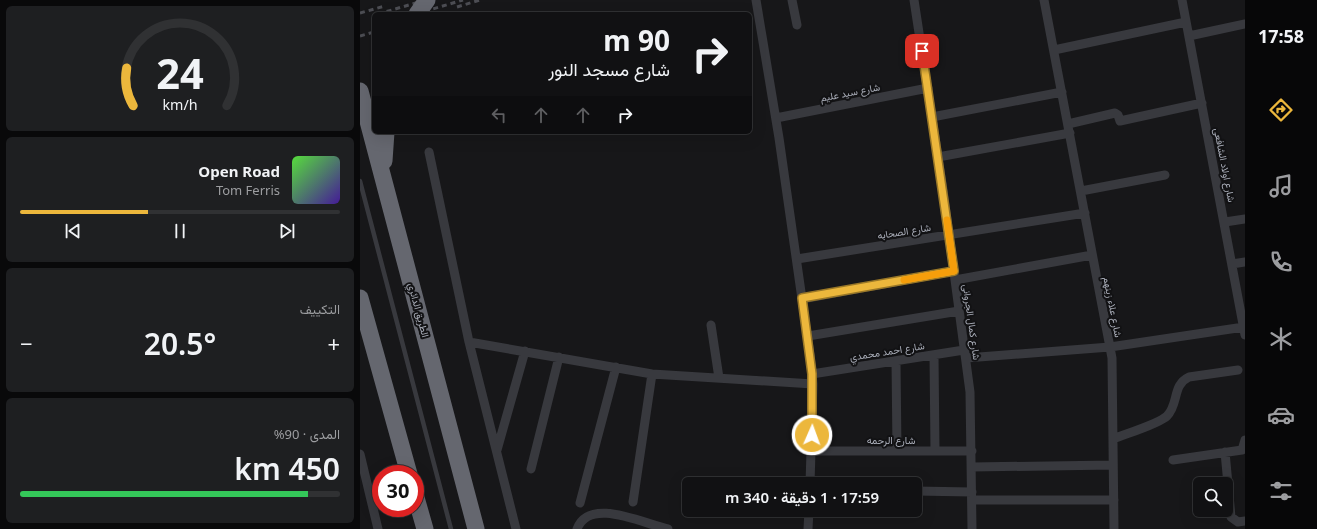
<!DOCTYPE html>
<html lang="ar">
<meta charset="utf-8">
<style>
:root{--surface:#111113;--page:#1e1f21;--text:#f1f3f6;--muted:#9c9da0;--line:#303133;--accent:#ecb73c}
body{margin:0;font-family:"Noto Sans",Vazirmatn,sans-serif;background:var(--page);color:var(--text);direction:rtl;height:100vh;display:flex;flex-direction:column;font-size:15px;white-space:nowrap}
*{box-sizing:border-box;margin:0}
p{font-size:13px;color:var(--muted)}
.icon{flex:none;width:22px;height:22px;fill:none;stroke:currentColor;stroke-width:2;stroke-linecap:round;stroke-linejoin:round}
.map{position:relative;flex:1;overflow:hidden;direction:ltr}
.details{display:flex;flex-direction:column;gap:6px;padding:6px;background:#09090a;width:360px}
.details>*{flex:none}
.banner{position:absolute;left:12px;top:12px;width:380px;height:122px;border-radius:6px;box-shadow:0 4px 16px #0002,0 0 0 1px var(--line);direction:rtl;background:#111113;color:var(--text);overflow:hidden}
.controls{position:absolute;left:833px;top:477px;display:grid;gap:8px}
.controls a{display:grid;place-items:center;width:40px;height:40px;border-radius:6px;background:var(--surface);box-shadow:0 4px 16px #0002,0 0 0 1px var(--line);font-size:20px}
.speed{position:absolute;left:12px;top:465px;display:flex;gap:8px;font-size:20px;font-weight:700;text-align:center}
.speed>*{display:grid;place-content:center;width:52px;height:52px;border-radius:50%;background:var(--surface);box-shadow:0 4px 16px #0002,0 0 0 1px var(--line);line-height:1}
.speed .limit{border:6px solid #d22;background:#fff;color:#111}
.pin{position:absolute;display:grid;place-items:center;width:34px;height:34px;color:#fff;margin:-17px;border-radius:8px;box-shadow:0 2px 6px #0006}
.me{position:absolute;width:44px;margin:-22px;rotate:2deg;stroke-linejoin:round;filter:drop-shadow(0 0 3px #0008)}
.turn{display:flex;align-items:center;gap:14px;height:84px;padding:0 16px;font-size:18px}
.turn .icon{width:52px;height:52px;stroke-width:2.5}
.turn b{display:block;font-size:28px;line-height:34px}
.lanes{display:flex;align-items:center;height:38px;padding:0 16px;background:#0003;justify-content:center;gap:20px;direction:ltr}
.lanes .off{opacity:.35}
.big{font-size:30px;font-weight:600;line-height:1.1}
.details .card{flex:1;display:flex;flex-direction:column;justify-content:center;gap:6px;min-width:0;padding:0 14px;border-radius:6px;background:var(--page)}
.details .dial{align-items:center;gap:0}
.dial svg{height:104px;overflow:visible;fill:none;stroke:var(--line);stroke-width:7;stroke-linecap:round;text-anchor:middle}
.dial text{fill:var(--text);stroke:none}
.song{display:flex;align-items:center;gap:12px}
.cover{width:48px;height:48px;border-radius:6px;background:linear-gradient(135deg,hsl(110 70% 55%),hsl(260 70% 35%))}
.played{height:4px;border-radius:2px;background:linear-gradient(90deg,var(--accent) 40%,var(--line) 40%)}
.keys{display:flex;justify-content:space-around;direction:ltr}
.heat{display:flex;justify-content:space-between;align-items:center;font-size:22px;direction:ltr}
.charge{height:6px;border-radius:3px;background:linear-gradient(90deg,#34c759 90%,var(--line) 0)}
.trip{position:absolute;left:322px;top:477px;width:240px;height:40px;border-radius:6px;background:var(--surface);box-shadow:0 4px 16px #0002,0 0 0 1px var(--line);font-weight:600;line-height:40px;text-align:center;direction:rtl}
main{display:flex;flex:1;min-height:0}
.dock{display:flex;flex-direction:column;width:72px;justify-content:space-around;align-items:center;background:#070708;color:var(--muted)}
.dock .icon{width:28px;height:28px}
.dock .selected{color:var(--accent)}
.dock b{font-size:18px;color:var(--text)}
.map>svg:first-child{display:block}
</style>
<main>
<nav class="dock">
<b>17:58</b>
<svg class="icon selected" aria-label="directions" viewBox="0 0 24 24"><path d="M12 3l9 9-9 9-9-9zM9 14v-3h6M13 9l2 2-2 2"/></svg>
<svg class="icon" aria-label="music" viewBox="0 0 24 24"><path d="M9 18V5l10-2v13"/><circle cx="6" cy="18" r="3"/><circle cx="16" cy="16" r="3"/></svg>
<svg class="icon" aria-label="phone" viewBox="0 0 24 24"><path d="M5 4h4l2 5-3 2q2 4 5 5l2-3 5 2v4C11 20 4 13 5 4z"/></svg>
<svg class="icon" aria-label="climate" viewBox="0 0 24 24"><path d="M12 3v18M4 7l16 10M4 17L20 7"/></svg>
<svg class="icon" aria-label="car" viewBox="0 0 24 24"><path d="M5 17H2v-5l4-1 3-4h7l3 4 3 1v5h-3M9 17h6M6 11h13"/><circle cx="7" cy="17" r="2"/><circle cx="17" cy="17" r="2"/></svg>
<svg class="icon" aria-label="filters" viewBox="0 0 24 24"><path d="M4 7h16M4 17h16"/><circle cx="9" cy="7" r="2"/><circle cx="15" cy="17" r="2"/></svg>
</nav>
<div class="map">
<svg width="885" height="529" viewBox="0 0 885 529">
<rect width="100%" height="100%" fill="#171719"/>
<g fill="none" stroke-linecap="round" stroke-linejoin="round">
<path stroke="#38393e" stroke-width="4.5" d="M 0,181 L 91,529"/>
<path stroke="#38393e" stroke-width="9" d="M 396,0 L 419,138 L 450,355 L 453,384 L 450,484
M 432,0 L 437,25
M 554,0 L 583,190 L 610,392 L 612,529
M 684,0 L 752,358 L 754,529
M 822,0 L 885,335
M 829,36 L 885,24
M 694,50 L 826,22
M 572,117 L 702,92
M 416,118 L 568,88
M 708,124 L 755,113 L 758,115 L 760,121 L 842,103
M 69,152 L 109,342 L 156,529
M 578,157 L 710,133
M 721,191 L 805,175
M 865,222 L 885,219
M 437,259 L 725,213
M 872,264 L 885,262
M 595,280 L 732,255
M 442,299 L 594,271
M 351,325 L 359,378
M 448,336 L 599,311
M 109,342 L 292,374 L 453,384
M 574,355 L 575,451
M 606,358 L 750,347 L 884,327
M 536,361 L 537,451
M 452,374 L 604,350
M 753,439 C 765,434 799,424 807,416 C 819,404 812,385 829,377 L 878,370
M 137,450 L 165,351
M 451,451 L 612,451
M 865,452 L 871,517 L 878,522 L 885,521
M 0,454 L 18,529
M 813,460 L 882,450 L 885,440
M 612,467 L 753,465
M 171,469 L 199,357
M 555,491 L 612,492
M 612,500 L 754,500
M 273,502 L 292,374
M 220,503 L 256,367
M 217,529 C 229,496 284,524 308,529
M 448,529 L 449,510"/>
<path stroke="#65676f" stroke-width="17" d="M 0,91 L 116,529
M 24,161 L 26,132
M 0,298 L 49,474
M 55,494 L 65,529"/>
<path stroke="#4c4d53" stroke-width="3" stroke-dasharray="5 4" stroke-linecap="butt" d="M 97,7 L 120,0
M 0,13 L 25,6
M 18,14 L 66,0
M 56,14 L 103,0
M 0,36 L 14,32"/>
<path stroke="#65676f" stroke-width="17" d="M 57,14 L 67,0"/>
</g>
<g fill="none" stroke-linecap="round" stroke-linejoin="round">
<g stroke="#997727" stroke-width="10">
<path id="route" d="M 452,435 L 452,374 L 442,298 L 594,271 L 562,51"/>
</g>
<use href="#route" stroke="#ecb73c" stroke-width="7"/>
<path stroke="#f59e0b" stroke-width="7" d="M 544,280 L 594,271 L 587,220"/>
</g>
<g text-anchor="middle" dominant-baseline="central" stroke-width="4" stroke-linejoin="round" paint-order="stroke">
<g font-size="10" fill="#aaaeb9" stroke="#121214">
<text transform="translate(490 92) rotate(-11)">شارع سيد عليم</text>
<text transform="translate(865 165) rotate(79)">شارع اولاد الشافعى</text>
<text transform="translate(544 231) rotate(-9)">شارع الصحابه</text>
<text transform="translate(753 307) rotate(79)">شارع علاء زينهم</text>
<text transform="translate(59 310) rotate(75)">الطريق الدائري</text>
<text transform="translate(612 322) rotate(82)">شارع كمال الجروانى</text>
<text transform="translate(527 351) rotate(-9)">شارع احمد محمدي</text>
<text x="531" y="440">شارع الرحمه</text>
</g>
</g>
</svg>
<div class="controls">
<a><svg class="icon" aria-label="search" viewBox="0 0 24 24"><circle cx="10" cy="10" r="6"/><path d="M15 15l6 6"/></svg></a>
</div>
<div class="speed"><div class="limit">30</div></div>
<div class="pin" style="left:562px;top:51px;background:#d93025"><svg class="icon" aria-label="arrive" viewBox="0 0 24 24"><path d="M6 21V4h12l-3 4 3 4H6"/></svg></div>
<svg class="me" style="left:452px;top:435px" viewBox="-20 -20 40 40"><circle r="17" fill="#ecb73c" stroke="#fff" stroke-width="3"/><path d="M0-11L8 9 0 5-8 9z" fill="#fff"/></svg>
<div class="trip">17:59 · 1 دقيقة · 340 m</div>
<div class="banner">
<div class="turn"><svg class="icon" aria-label="right" viewBox="0 0 24 24"><path d="M7 20v-9h11M14 6l5 5-5 5"/></svg><div><b>90 m</b>شارع مسجد النور</div></div>
<div class="lanes"><svg class="icon off" aria-label="left" viewBox="0 0 24 24"><path d="M17 20v-9H6M10 6l-5 5 5 5"/></svg><svg class="icon off" aria-label="ahead" viewBox="0 0 24 24"><path d="M12 20V5M6 11l6-6 6 6"/></svg><svg class="icon off" aria-label="ahead" viewBox="0 0 24 24"><path d="M12 20V5M6 11l6-6 6 6"/></svg><svg class="icon" aria-label="right" viewBox="0 0 24 24"><path d="M7 20v-9h11M14 6l5 5-5 5"/></svg></div>
</div>
</div>
<section class="details">
<div class="card dial"><svg viewBox="0 0 100 80">
<path d="M14 69A42 42 0 1 1 86 69"/>
<path d="M14 69A42 42 0 0 1 9 40" stroke="#ecb73c"/>
<text x="50" y="56" font-size="32" font-weight="700">24</text>
<text x="50" y="72" font-size="11">km/h</text>
</svg></div>
<div class="card">
<div class="song"><i class="cover"></i><div><b>Open Road</b><p>Tom Ferris</p></div></div>
<div class="played"></div>
<div class="keys"><svg class="icon" aria-label="previous" viewBox="0 0 24 24"><path d="M18 5L8 12l10 7zM5 5v14"/></svg><svg class="icon" aria-label="pause" viewBox="0 0 24 24"><path d="M8 5v14M16 5v14"/></svg><svg class="icon" aria-label="next" viewBox="0 0 24 24"><path d="M6 5l10 7-10 7zM19 5v14"/></svg></div>
</div>
<div class="card"><p>التكييف</p>
<div class="heat"><a>−</a><b class="big">20.5°</b><a>+</a></div>
</div>
<div class="card"><p>المدى · 90%</p><b class="big">450 km</b><div class="charge"></div></div>
</section>
</main>
